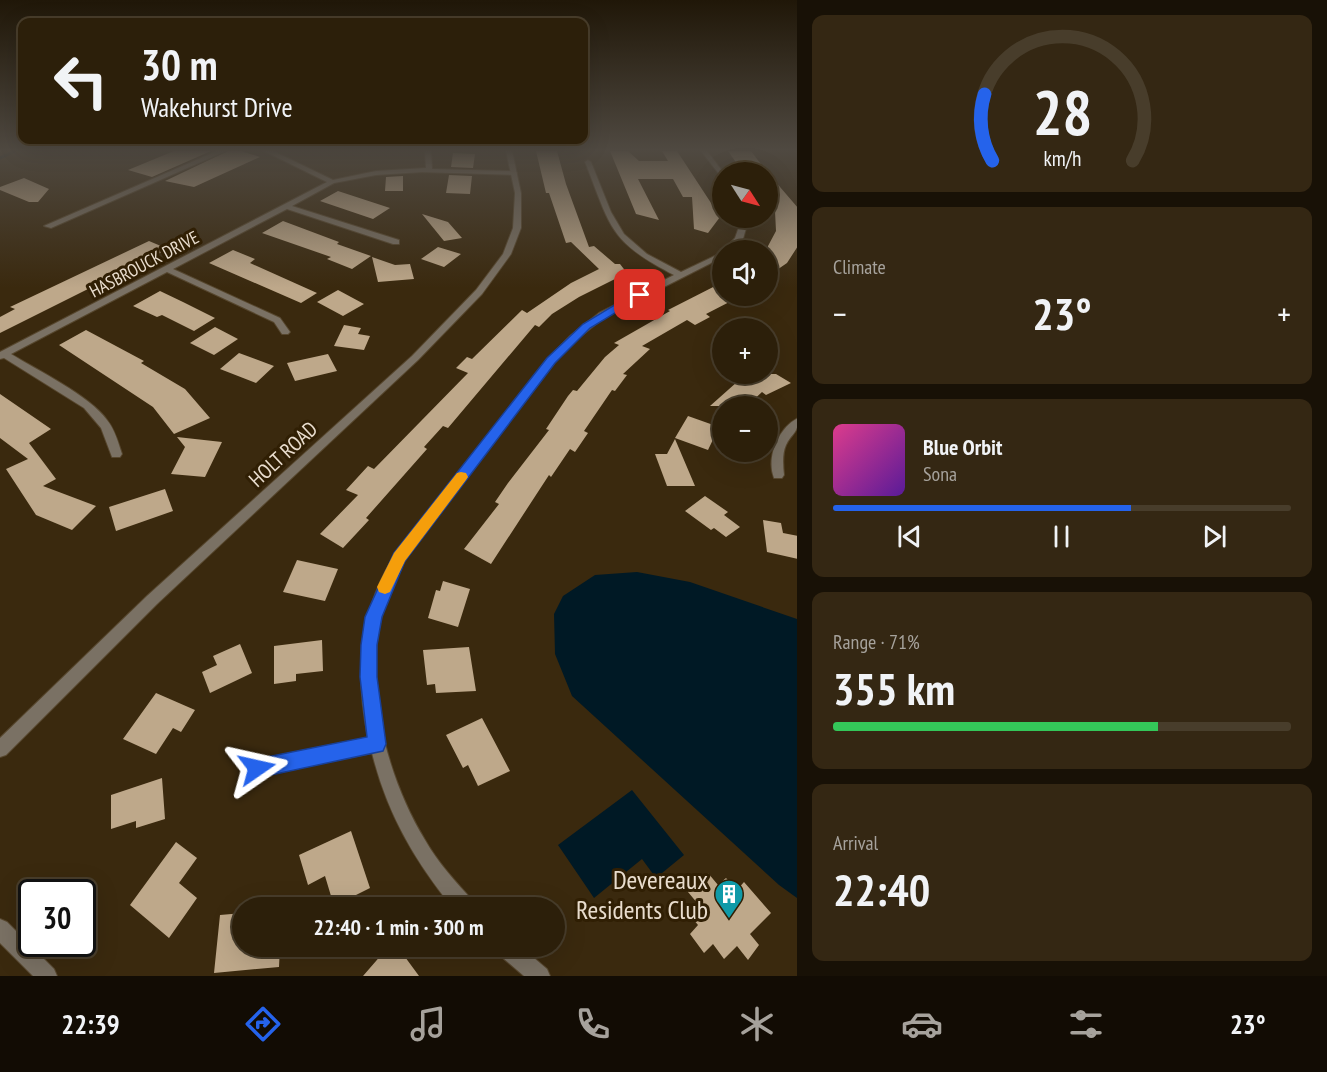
<!DOCTYPE html>
<meta charset="utf-8">
<style>
:root{--surface:#2c1f0a;--page:#342713;--text:#f1f3f6;--muted:#a6a29c;--line:#483d2b;--accent:#2563eb}
body{margin:0;font-family:"PT Sans Narrow",sans-serif;background:var(--page);color:var(--text);height:100vh;display:flex;flex-direction:column;font-size:22px;white-space:nowrap}
*{box-sizing:border-box;margin:0}
p{font-size:20px;color:var(--muted)}
.icon{flex:none;width:33px;height:33px;fill:none;stroke:currentColor;stroke-width:2;stroke-linecap:round;stroke-linejoin:round}
.map{position:relative;flex:1;overflow:hidden}
.side{display:flex;flex-direction:column;gap:15px;padding:15px;background:#181106;width:530px}
.side>*{flex:none}
.hud{position:absolute;left:18px;top:18px;width:570px;height:126px;border-radius:12px;box-shadow:0 6px 24px #0002,0 0 0 2px var(--line);background:#2c1f0a;color:var(--text);overflow:hidden}
.needle{width:39px;rotate:126deg}
.tools{position:absolute;left:712px;top:162px;display:grid;gap:12px}
.tools a{display:grid;place-items:center;width:66px;height:66px;border-radius:50%;background:var(--surface);box-shadow:0 6px 24px #0002,0 0 0 2px var(--line);font-size:30px}
.speed{position:absolute;left:18px;top:879px;display:flex;gap:12px;font-size:30px;font-weight:700;text-align:center}
.speed>*{display:grid;place-content:center;width:78px;height:78px;border-radius:50%;background:var(--surface);box-shadow:0 6px 24px #0002,0 0 0 2px var(--line);line-height:1}
.speed .limit{border:3px solid #111;border-radius:9px;background:#fff;color:#111}
.pin{position:absolute;display:grid;place-items:center;width:51px;height:51px;color:#fff;margin:-26px;border-radius:12px;box-shadow:0 3px 9px #0006}
.me{position:absolute;width:66px;margin:-33px;rotate:79deg;stroke-linejoin:round;filter:drop-shadow(0 0 4px #0008)}
.turn{display:flex;align-items:center;gap:21px;height:126px;padding:0 24px;font-size:27px}
.turn .icon{width:78px;height:78px;stroke-width:2.5}
.turn b{display:block;font-size:42px;line-height:51px}
.big{font-size:45px;font-weight:800;line-height:1.1}
.side .card{flex:1;display:flex;flex-direction:column;justify-content:center;gap:9px;min-width:0;padding:0 21px;border-radius:12px;background:var(--page)}
.side .dial{align-items:center;gap:0}
.dial svg{height:156px;overflow:visible;fill:none;stroke:var(--line);stroke-width:7;stroke-linecap:round;text-anchor:middle}
.dial text{fill:var(--text);stroke:none}
.song{display:flex;align-items:center;gap:18px}
.cover{width:72px;height:72px;border-radius:9px;background:linear-gradient(135deg,hsl(330 70% 55%),hsl(270 70% 35%))}
.played{height:6px;border-radius:3px;background:linear-gradient(90deg,var(--accent) 65%,var(--line) 65%)}
.keys{display:flex;justify-content:space-around;direction:ltr}
.heat{display:flex;justify-content:space-between;align-items:center;font-size:33px;direction:ltr}
.charge{height:9px;border-radius:4px;background:linear-gradient(90deg,#34c759 71%,var(--line) 0)}
.trip{position:absolute;left:232px;top:897px;width:333px;height:60px;border-radius:30px;background:var(--surface);box-shadow:0 6px 24px #0002,0 0 0 2px var(--line);font-weight:800;line-height:60px;text-align:center}
.dock{display:flex;height:96px;justify-content:space-around;align-items:center;background:#120c04;color:var(--muted)}
.dock .icon{width:42px;height:42px}
.dock .current{color:var(--accent)}
.dock b{font-size:27px;color:var(--text)}
main{display:flex;flex:1;min-height:0}
.map>svg:first-child{display:block}
</style>
<main>
<div class="map">
<svg width="798" height="976" viewBox="0 0 798 976">
<rect width="100%" height="100%" fill="#3a290e"/>
<path fill="#001925" d="M 637,572 L 690,582 L 797,619 L 797,898 L 779,885 L 572,696 L 555,654 L 554,614 L 563,596 L 595,575 Z
M 632,790 L 684,855 L 656,878 L 642,859 L 594,898 L 558,845 Z"/>
<g fill="none" stroke-linecap="round" stroke-linejoin="round">
<path stroke="#001925" stroke-width="3" d="M 0,158 L 15,151"/>
</g>
<path fill="#bea88a" d="M 174,151 L 211,151 L 152,177 L 128,170 Z
M 228,151 L 241,151 L 260,157 L 194,187 L 165,181 Z
M 536,151 L 557,151 L 566,184 L 589,247 L 594,246 L 615,264 L 620,264 L 630,277 L 617,278 L 579,297 L 552,314 L 539,327 L 535,325 L 448,428 L 443,426 L 424,447 L 427,449 L 366,518 L 369,520 L 343,548 L 320,534 L 358,495 L 346,490 L 368,466 L 374,469 L 468,373 L 456,368 L 467,357 L 472,359 L 522,310 L 527,313 L 571,283 L 599,269 L 571,242 L 566,243 L 549,193 L 546,193 Z
M 610,151 L 628,151 L 639,161 L 668,161 L 662,151 L 677,151 L 713,206 L 719,207 L 720,217 L 708,233 L 694,229 L 692,197 L 683,197 L 673,179 L 638,179 L 659,220 L 636,214 Z
M 728,151 L 751,151 L 766,171 L 742,171 Z
M 453,153 L 475,154 L 473,168 L 451,167 Z
M 768,173 L 798,208 L 798,246 L 787,263 L 768,276 L 768,246 L 776,231 L 775,211 L 768,198 Z
M 449,175 L 472,176 L 470,194 L 446,193 Z
M 403,176 L 403,191 L 385,191 L 386,177 Z
M 24,178 L 49,189 L 38,202 L 29,202 L 0,190 L 0,187 Z
M 338,191 L 390,208 L 373,219 L 320,201 Z
M 422,214 L 448,222 L 462,238 L 444,241 Z
M 283,221 L 339,242 L 337,244 L 371,256 L 352,269 L 327,259 L 331,257 L 262,233 Z
M 149,241 L 168,249 L 0,333 L 0,317 L 15,309 L 10,307 Z
M 438,247 L 461,254 L 444,267 L 421,259 Z
M 233,250 L 255,259 L 250,263 L 317,293 L 301,303 L 209,263 Z
M 372,257 L 395,265 L 410,264 L 414,279 L 378,282 Z
M 723,282 L 723,296 L 741,296 L 706,314 L 710,317 L 695,325 L 687,320 L 642,346 L 650,349 L 623,374 L 627,375 L 615,391 L 612,390 L 584,431 L 588,433 L 575,452 L 570,449 L 551,477 L 549,475 L 491,564 L 464,549 L 499,504 L 495,502 L 508,483 L 549,430 L 546,429 L 568,396 L 573,390 L 577,391 L 605,357 L 619,345 L 614,343 L 670,311 L 668,310 Z
M 338,290 L 364,304 L 343,316 L 317,302 Z
M 160,291 L 183,302 L 215,318 L 194,331 L 162,315 L 157,317 L 133,306 Z
M 344,325 L 361,328 L 358,334 L 370,336 L 364,350 L 334,346 Z
M 215,327 L 238,339 L 214,355 L 190,343 Z
M 86,330 L 144,361 L 141,363 L 185,389 L 210,418 L 174,434 L 153,407 L 59,345 Z
M 239,353 L 274,366 L 256,383 L 220,369 Z
M 328,354 L 337,371 L 295,381 L 287,363 Z
M 746,374 L 776,374 L 791,383 L 766,395 L 762,392 L 747,406 L 710,406 Z
M 0,394 L 51,429 L 29,443 L 56,479 L 43,486 L 96,506 L 72,530 L 36,515 L 6,469 L 28,459 L 0,438 Z
M 688,416 L 719,427 L 708,450 L 675,438 Z
M 177,437 L 222,442 L 205,477 L 171,474 L 185,447 Z
M 675,439 L 695,486 L 667,486 L 655,454 L 667,454 Z
M 165,489 L 173,511 L 116,531 L 109,507 Z
M 705,496 L 728,512 L 724,515 L 740,527 L 726,537 L 714,528 L 711,530 L 685,511 Z
M 763,520 L 781,523 L 783,533 L 798,536 L 798,559 L 767,552 Z
M 297,560 L 338,569 L 325,601 L 283,592 Z
M 443,581 L 470,589 L 458,627 L 428,618 L 436,590 L 440,591 Z
M 322,640 L 323,671 L 296,674 L 296,681 L 274,684 L 274,646 Z
M 240,644 L 252,673 L 210,693 L 202,672 L 217,665 L 213,656 Z
M 469,647 L 476,691 L 436,693 L 435,684 L 427,685 L 423,650 Z
M 156,693 L 195,710 L 181,732 L 173,728 L 156,754 L 123,739 Z
M 482,718 L 510,771 L 478,786 L 468,765 L 463,768 L 446,735 Z
M 162,778 L 165,819 L 136,828 L 136,821 L 111,829 L 111,795 Z
M 351,831 L 370,888 L 334,906 L 325,876 L 308,885 L 299,855 Z
M 176,842 L 197,858 L 179,883 L 197,898 L 169,938 L 130,905 Z
M 708,873 L 718,885 L 726,878 L 737,890 L 744,882 L 771,913 L 750,934 L 759,945 L 748,960 L 737,946 L 724,959 L 713,944 L 704,953 L 690,934 L 698,925 L 688,913 L 698,904 L 688,892 Z
M 243,913 L 243,946 L 280,946 L 279,967 L 214,973 L 220,915 Z
M 389,946 L 397,946 L 419,976 L 363,976 Z"/>
<g fill="none" stroke-linecap="round" stroke-linejoin="round">
<g stroke="#56462d" stroke-width="2">
<path id="minor" d="M 217,151 L 226,151 L 51,228 L 44,226 Z
M 264,151 L 273,151 L 333,180 L 376,171 L 426,168 L 425,151 L 431,151 L 432,169 L 514,171 L 517,173 L 514,175 L 422,172 L 376,175 L 334,183 L 292,206 L 399,240 L 399,244 L 393,244 L 287,209 L 173,269 L 280,318 L 290,332 L 288,334 L 282,334 L 274,322 L 167,272 L 11,354 C 37,370 90,396 107,420 C 115,430 118,442 122,454 L 120,457 L 112,457 L 101,428 L 84,408 L 4,358 L 0,359 L 0,352 L 327,182 Z
M 701,151 L 707,151 L 723,172 L 723,179 Z
M 588,160 L 591,162 L 611,212 L 624,234 L 647,254 L 681,272 L 723,252 L 723,257 L 605,317 L 576,340 L 554,363 C 520,408 486,452 452,497 C 432,523 409,549 395,579 C 356,658 381,768 425,840 C 438,863 456,882 473,901 L 475,908 L 453,908 C 414,860 387,813 372,753 L 257,776 L 251,774 L 249,768 L 251,762 L 257,760 L 368,738 C 354,668 359,609 399,548 L 548,359 L 570,336 L 599,313 L 674,275 C 608,241 611,227 585,162 Z
M 742,218 L 749,218 L 743,239 L 732,250 L 724,250 L 735,238 Z
M 798,418 C 798,435 792,432 786,445 C 782,454 783,465 784,475 L 782,478 L 774,478 C 766,458 778,428 798,418 Z
M 494,946 L 520,946 L 547,969 L 550,976 L 524,976 L 497,953 Z"/>
</g>
<g stroke="#56462d" stroke-width="2">
<path id="tertiary" d="M 506,151 L 512,151 L 521,193 L 521,228 L 511,254 L 482,294 L 418,360 L 157,604 L 6,755 L 0,757 L 0,738 L 147,596 L 412,356 L 476,290 L 503,254 L 513,228 L 515,193 Z
M 0,919 L 7,922 L 54,969 L 57,976 L 33,976 L 0,943 Z"/>
</g>
<use href="#minor" fill="#7a7164" fill-rule="evenodd"/>
<use href="#tertiary" fill="#7a7164" fill-rule="evenodd"/>
</g>
<linearGradient id="sky" x2="0" y2="1"><stop stop-color="#201708"/><stop offset="0.52" stop-color="#4f4941"/><stop offset="1" stop-color="#4f4941" stop-opacity="0"/></linearGradient>
<rect width="798" height="288" fill="url(#sky)"/>
<path fill="#2563eb" stroke="#184099" stroke-width="1.5" d="M 636,292 L 645,295 L 590,328 L 555,363 L 405,561 L 382,617 L 377,645 L 377,677 L 386,744 L 383,751 L 257,778 L 250,775 L 247,768 L 250,762 L 257,759 L 367,737 L 360,677 L 361,645 L 365,617 L 394,553 L 547,358 L 583,324 Z"/>
<path fill="#f59e0b" d="M 461,472 L 466,473 L 468,477 L 466,480 L 405,561 L 390,592 L 385,594 L 379,592 L 377,587 L 394,553 L 457,473 Z"/>
<defs>
<g id="building-pin" transform="scale(1.5)"><path d="M0 17L-7.5 6A9.5 9.5 0 1 1 7.5 6Z" fill="#0f9aa8" stroke="#301f04"/><path d="M-4-6H4V6H1V3H-1V6H-4ZM-2.5-4.3h1.7v1.8h-1.7ZM.8-4.3h1.7v1.8H.8ZM-2.5-1h1.7V.8h-1.7ZM.8-1h1.7V.8H.8Z" fill="#fff"/></g>
</defs>
<g fill-rule="evenodd">
<use href="#building-pin" x="729" y="894"/>
</g>
<g text-anchor="middle" dominant-baseline="central" stroke-width="6" stroke-linejoin="round" paint-order="stroke">
<g font-size="18" fill="#e9ddce" stroke="#301f04">
<text transform="translate(144 264) rotate(-28)">HASBROUCK DRIVE</text>
</g>
<g font-size="21" fill="#e9ddce" stroke="#301f04">
<text transform="translate(283 454) rotate(-43)">HOLT ROAD</text>
</g>
<g font-size="26" fill="#e9ddce" stroke="#301f04" text-anchor="end">
<text x="708" y="879">Devereaux<tspan x="708" dy="30">Residents Club</tspan></text>
</g>
</g>
</svg>
<div class="tools">
<a><svg class="needle" viewBox="-14 -14 28 28"><path d="M0-13l5 13h-10z" fill="#e53935"/><path d="M0 13l5-13h-10z" fill="#a6a29c"/></svg></a>
<a><svg class="icon" aria-label="sound" viewBox="0 0 24 24"><path d="M4 9h4l5-4v14l-5-4H4zM17 9q2 3 0 6"/></svg></a>
<a>+</a>
<a>−</a>
</div>
<div class="speed"><div class="limit">30</div></div>
<div class="pin" style="left:640px;top:295px;background:#d93025"><svg class="icon" aria-label="arrive" viewBox="0 0 24 24"><path d="M6 21V4h12l-3 4 3 4H6"/></svg></div>
<svg class="me" style="left:257px;top:768px" viewBox="-20 -20 40 40"><path d="M0-17L14 15 0 8-14 15z" fill="#2563eb" stroke="#fff" stroke-width="4"/></svg>
<div class="trip">22:40 · 1 min · 300 m</div>
<div class="hud">
<div class="turn"><svg class="icon" aria-label="left" viewBox="0 0 24 24"><path d="M17 20v-9H6M10 6l-5 5 5 5"/></svg><div><b>30 m</b>Wakehurst Drive</div></div>
</div>
</div>
<section class="side">
<div class="card dial"><svg viewBox="0 0 100 80">
<path d="M14 69A42 42 0 1 1 86 69"/>
<path d="M14 69A42 42 0 0 1 10 35" stroke="#2563eb"/>
<text x="50" y="56" font-size="32" font-weight="700">28</text>
<text x="50" y="72" font-size="11">km/h</text>
</svg></div>
<div class="card"><p>Climate</p>
<div class="heat"><a>−</a><b class="big">23°</b><a>+</a></div>
</div>
<div class="card">
<div class="song"><i class="cover"></i><div><b>Blue Orbit</b><p>Sona</p></div></div>
<div class="played"></div>
<div class="keys"><svg class="icon" aria-label="previous" viewBox="0 0 24 24"><path d="M18 5L8 12l10 7zM5 5v14"/></svg><svg class="icon" aria-label="pause" viewBox="0 0 24 24"><path d="M8 5v14M16 5v14"/></svg><svg class="icon" aria-label="next" viewBox="0 0 24 24"><path d="M6 5l10 7-10 7zM19 5v14"/></svg></div>
</div>
<div class="card"><p>Range · 71%</p><b class="big">355 km</b><div class="charge"></div></div>
<div class="card"><p>Arrival</p><b class="big">22:40</b></div>
</section>
</main>
<nav class="dock">
<b>22:39</b>
<svg class="icon current" aria-label="directions" viewBox="0 0 24 24"><path d="M12 3l9 9-9 9-9-9zM9 14v-3h6M13 9l2 2-2 2"/></svg>
<svg class="icon" aria-label="music" viewBox="0 0 24 24"><path d="M9 18V5l10-2v13"/><circle cx="6" cy="18" r="3"/><circle cx="16" cy="16" r="3"/></svg>
<svg class="icon" aria-label="phone" viewBox="0 0 24 24"><path d="M5 4h4l2 5-3 2q2 4 5 5l2-3 5 2v4C11 20 4 13 5 4z"/></svg>
<svg class="icon" aria-label="climate" viewBox="0 0 24 24"><path d="M12 3v18M4 7l16 10M4 17L20 7"/></svg>
<svg class="icon" aria-label="car" viewBox="0 0 24 24"><path d="M5 17H2v-5l4-1 3-4h7l3 4 3 1v5h-3M9 17h6M6 11h13"/><circle cx="7" cy="17" r="2"/><circle cx="17" cy="17" r="2"/></svg>
<svg class="icon" aria-label="filters" viewBox="0 0 24 24"><path d="M4 7h16M4 17h16"/><circle cx="9" cy="7" r="2"/><circle cx="15" cy="17" r="2"/></svg>
<b>23°</b>
</nav>
